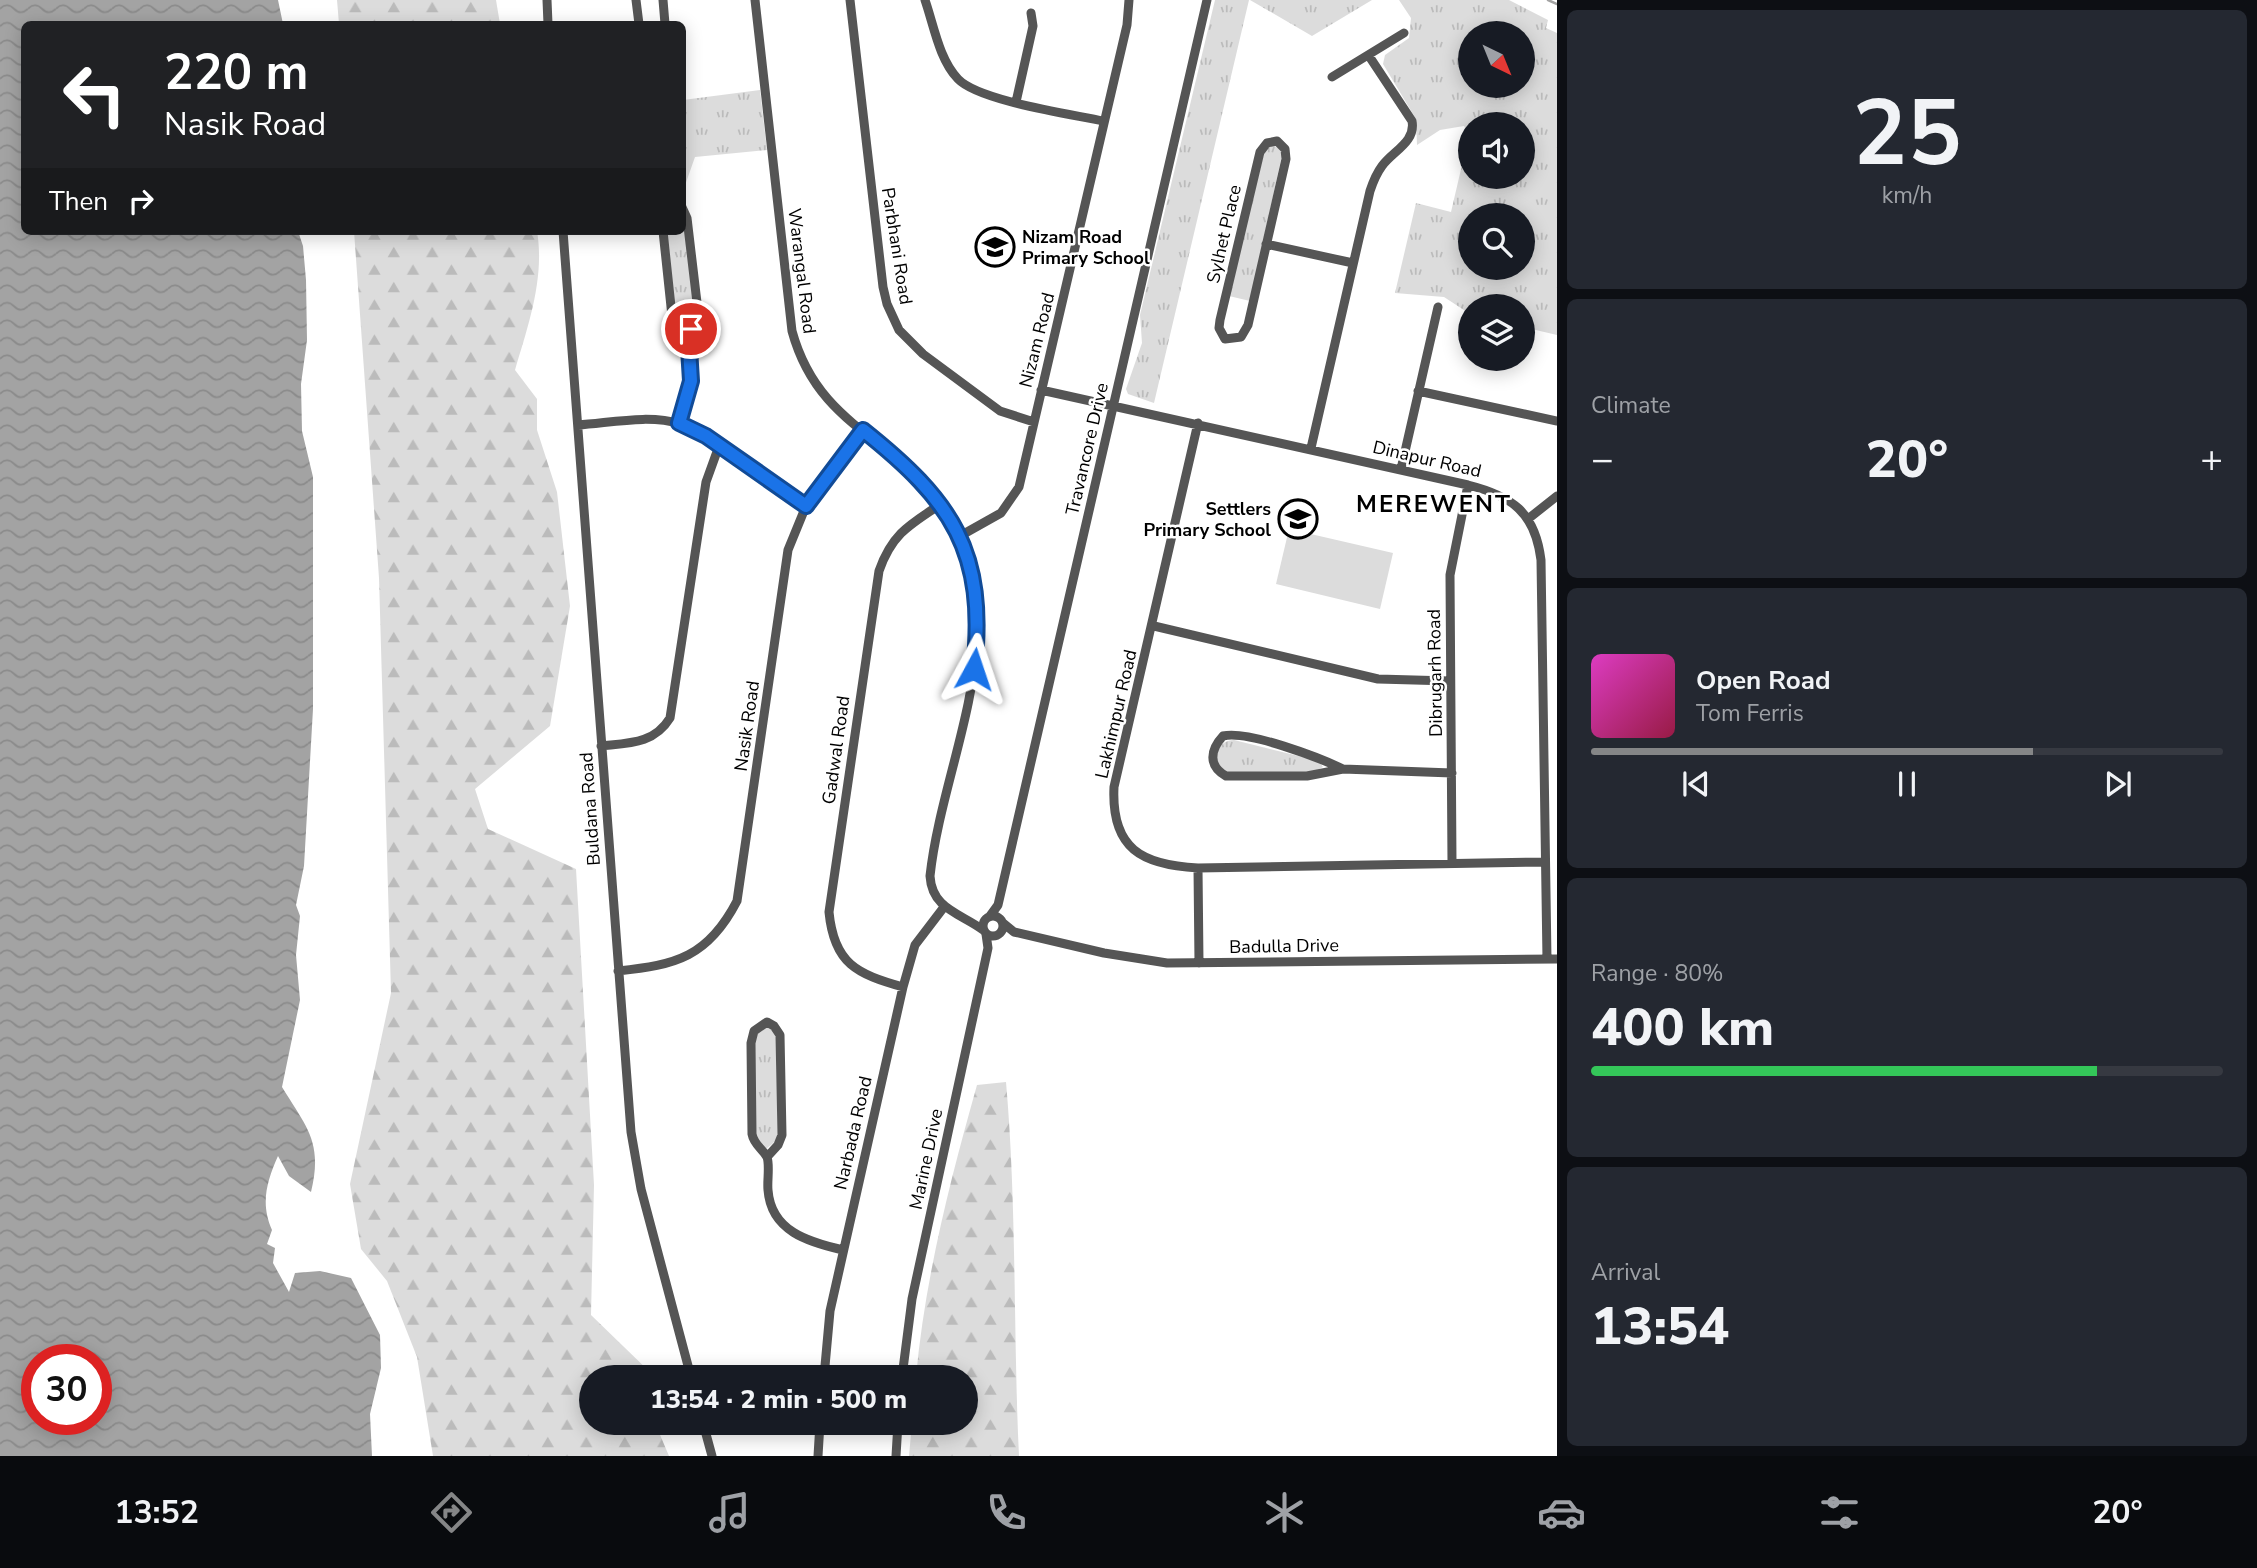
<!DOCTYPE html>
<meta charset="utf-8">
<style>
:root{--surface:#171b24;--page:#242831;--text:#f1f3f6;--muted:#9ea1a6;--line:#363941;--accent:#858687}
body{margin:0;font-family:"Nunito Sans",sans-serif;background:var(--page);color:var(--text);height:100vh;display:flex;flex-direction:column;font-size:26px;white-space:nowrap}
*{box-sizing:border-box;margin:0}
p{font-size:23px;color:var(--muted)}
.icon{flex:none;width:38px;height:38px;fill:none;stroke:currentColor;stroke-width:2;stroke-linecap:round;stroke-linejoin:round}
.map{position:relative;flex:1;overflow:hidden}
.panel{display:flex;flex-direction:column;gap:10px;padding:10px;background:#0d0f14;width:700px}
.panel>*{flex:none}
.top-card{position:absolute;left:21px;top:21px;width:665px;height:214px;border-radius:10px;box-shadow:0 4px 18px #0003;background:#202124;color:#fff;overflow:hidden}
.needle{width:46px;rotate:137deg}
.controls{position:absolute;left:1458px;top:21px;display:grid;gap:14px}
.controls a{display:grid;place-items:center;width:77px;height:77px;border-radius:50%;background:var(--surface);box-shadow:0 4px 18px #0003;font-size:35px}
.speed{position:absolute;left:21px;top:1344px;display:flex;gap:14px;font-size:35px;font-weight:700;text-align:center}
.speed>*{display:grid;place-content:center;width:91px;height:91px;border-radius:50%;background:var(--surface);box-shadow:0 4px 18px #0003;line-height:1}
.speed .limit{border:10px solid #d22;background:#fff;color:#111}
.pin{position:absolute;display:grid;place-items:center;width:60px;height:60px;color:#fff;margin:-30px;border:4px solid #fff;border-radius:50%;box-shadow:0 2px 7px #0007}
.me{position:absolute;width:77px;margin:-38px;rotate:5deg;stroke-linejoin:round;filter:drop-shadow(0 0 5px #0008)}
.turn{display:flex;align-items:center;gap:24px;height:147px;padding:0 28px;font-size:32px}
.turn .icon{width:91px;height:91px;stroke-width:2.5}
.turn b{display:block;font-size:49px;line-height:60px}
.then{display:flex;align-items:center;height:66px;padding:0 28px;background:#0003;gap:14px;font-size:26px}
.big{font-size:52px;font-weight:800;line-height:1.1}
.panel .tile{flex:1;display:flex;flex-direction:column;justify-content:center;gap:10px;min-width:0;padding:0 24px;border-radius:10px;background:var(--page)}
.panel .dial{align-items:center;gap:0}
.dial b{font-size:91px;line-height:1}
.song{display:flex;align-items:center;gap:21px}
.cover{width:84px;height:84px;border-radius:10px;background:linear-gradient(135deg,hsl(310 70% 55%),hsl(340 70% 35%))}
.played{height:7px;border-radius:4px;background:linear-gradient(90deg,var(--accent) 70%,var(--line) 70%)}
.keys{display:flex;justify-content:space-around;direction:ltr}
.heat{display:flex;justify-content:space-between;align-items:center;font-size:38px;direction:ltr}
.charge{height:10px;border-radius:5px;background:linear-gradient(90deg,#34c759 80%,var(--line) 0)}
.trip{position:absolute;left:579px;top:1365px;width:399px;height:70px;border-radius:35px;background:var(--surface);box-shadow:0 4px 18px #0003;font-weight:800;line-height:70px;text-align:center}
.tabs{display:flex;height:112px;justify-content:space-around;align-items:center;background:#090b0e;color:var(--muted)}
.tabs .icon{width:49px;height:49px}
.tabs .selected{color:var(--accent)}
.tabs b{font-size:32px;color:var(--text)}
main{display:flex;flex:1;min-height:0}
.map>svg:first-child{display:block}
</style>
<main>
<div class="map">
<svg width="1557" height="1456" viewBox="0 0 1557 1456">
<defs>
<pattern id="grass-tufts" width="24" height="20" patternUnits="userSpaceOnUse" patternTransform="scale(1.75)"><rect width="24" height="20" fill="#dcdcdc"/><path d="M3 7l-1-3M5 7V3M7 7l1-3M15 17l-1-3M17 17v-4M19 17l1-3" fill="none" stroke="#bbb"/></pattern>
<pattern id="forest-firs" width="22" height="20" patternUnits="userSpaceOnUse" patternTransform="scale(1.75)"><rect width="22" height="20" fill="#dcdcdc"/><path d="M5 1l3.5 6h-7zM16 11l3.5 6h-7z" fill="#bbb"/></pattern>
<pattern id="water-waves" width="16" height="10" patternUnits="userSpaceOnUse" patternTransform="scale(1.75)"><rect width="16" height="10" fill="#a3a3a3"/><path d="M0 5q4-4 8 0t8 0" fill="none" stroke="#8b8b8b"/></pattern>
</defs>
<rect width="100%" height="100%" fill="#fff"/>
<path fill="url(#grass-tufts)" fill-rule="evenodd" d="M 1215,0 L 1249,0 L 1154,403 L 1128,394 L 1126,389 L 1142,343 L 1140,315 Z
M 1250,0 L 1372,0 L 1312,36 Z
M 1399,0 L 1509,0 L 1548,20 L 1546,28 L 1557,33 L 1557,335 L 1523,327 L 1522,306 L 1470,306 L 1470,314 L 1444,297 L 1395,293 L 1416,203 L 1451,212 L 1469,135 L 1464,126 L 1440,130 L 1417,145 L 1416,119 L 1383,64 L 1385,55 L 1409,38 L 1411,18 ZM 1470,33 L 1522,33 L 1522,86 L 1470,86 ZM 1470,124 L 1522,124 L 1522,177 L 1470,177 ZM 1470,215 L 1522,215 L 1522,268 L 1470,268 Z
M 760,90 L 767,150 L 695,157 L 683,191 L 683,100 Z
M 1273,145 L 1281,150 L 1282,155 L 1250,301 L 1229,296 L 1265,149 Z
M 683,211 L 695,316 L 685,327 L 676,320 L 664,231 L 682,231 Z
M 1234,740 L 1319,761 L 1323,767 L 1313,772 L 1228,773 L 1216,763 C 1218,750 1219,741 1234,740 Z
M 769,1025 L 776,1030 L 778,1139 L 765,1150 L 755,1139 L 752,1048 L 757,1029 Z"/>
<path fill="url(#forest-firs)" d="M 337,0 L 496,0 L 500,24 L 339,24 Z
M 354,231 L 537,231 C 545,278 528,326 515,370 L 537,399 L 537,430 L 557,492 L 570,606 L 550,726 L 475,789 L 488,829 L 576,869 L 594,1185 L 591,1315 L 655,1377 L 592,1377 L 592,1423 L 655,1423 L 669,1456 L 433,1456 L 417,1357 L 387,1281 L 361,1249 L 350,1184 L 391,993 L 379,578 Z
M 1006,1082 C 1017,1207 1013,1331 1019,1456 L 909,1456 L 912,1423 L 966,1423 L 966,1377 L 916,1377 C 925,1278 950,1181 977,1085 Z"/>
<path fill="#dcdcdc" d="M 1289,529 L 1393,553 L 1380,609 L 1276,584 Z"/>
<path fill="url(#water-waves)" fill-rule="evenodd" d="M 0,0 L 278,0 L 283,24 L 24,24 L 24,231 L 298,231 L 303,246 L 306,280 L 307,340 L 301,384 L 302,431 L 313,477 L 313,709 L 304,866 L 296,905 L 300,916 L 296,955 L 300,1000 L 282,1087 C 307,1128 323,1142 311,1192 L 289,1176 L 278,1156 C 267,1181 260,1203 272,1230 L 267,1244 L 275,1248 L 273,1263 L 289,1292 L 295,1273 L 320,1271 L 351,1278 L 380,1335 L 381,1368 L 370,1414 L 372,1456 L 0,1456 ZM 37,1360 L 96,1360 L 96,1419 L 37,1419 Z"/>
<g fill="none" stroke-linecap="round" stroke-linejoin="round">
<path stroke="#a3a3a3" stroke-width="2.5" d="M 1548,0 L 1557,4"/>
<path stroke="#555" stroke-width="9" d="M 547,0 L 548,24
M 636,0 L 639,24
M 663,0 L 665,24
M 755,0 L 792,331 C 812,404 859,426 914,472 C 926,482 935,496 944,509 C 1021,623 943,756 930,876 C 932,909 960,913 983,930
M 850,0 L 883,287 L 887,304 L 899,330 L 923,354 L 1000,411 L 1034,422
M 925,0 C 934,26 939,59 958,79 C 979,101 1071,114 1103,121
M 1332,77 L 1404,33
M 1016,102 L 1033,26 L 1031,13
M 1277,141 L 1285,149 L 1286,159 L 1248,325 L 1241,337 L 1225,339 L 1219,328 L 1220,320 L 1260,152 L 1267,143 Z
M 563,231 L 631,1132 L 641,1189 L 691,1377
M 663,231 L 672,316 L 677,327 L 687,332
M 1266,244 L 1353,263
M 1041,390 L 1468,485 C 1512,496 1535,512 1541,560 L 1547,959
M 1418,391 L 1557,421
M 679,423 L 691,381 L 687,332 L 694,325 L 698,311 L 687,218 L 682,207
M 1198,423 L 1114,787 C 1111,849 1142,865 1198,868 L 1545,862
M 578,425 C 610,423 649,414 680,424 C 714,434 774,484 806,506
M 1311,448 L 1370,191 C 1373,182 1376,174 1382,166 C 1393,151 1416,142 1412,121 L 1369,56
M 1401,469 L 1438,307
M 1528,519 L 1557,496
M 960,536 L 1001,513 L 1019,487 L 1127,25 L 1129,0
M 1154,626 L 1378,679 L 1450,681
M 1223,736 C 1248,730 1320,758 1343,769 L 1307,776 L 1226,776 C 1208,766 1210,750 1223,736 Z
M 601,746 C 629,743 654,744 670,718 L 706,482 L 719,446
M 1343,769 L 1452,773
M 1452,862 L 1450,575 L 1468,485
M 1198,868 L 1199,963
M983 926a10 10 0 1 1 20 0a10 10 0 1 1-20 0Z
M 990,916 L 998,905 L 1207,0
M 1003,923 L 1014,932 L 1104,953 L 1167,963 L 1557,959
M 618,971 C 676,965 708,957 737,901 L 788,550 L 806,506 L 863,430
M 903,987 C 857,974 834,964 829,912 L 879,571 C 892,534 909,525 941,504
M 767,1157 L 778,1145 L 782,1135 L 780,1035 L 774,1026 L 767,1022 L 754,1031 L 751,1043 L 752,1134 C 754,1145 762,1148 767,1157 C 770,1165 767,1181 768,1190 C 771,1231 808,1242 843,1250
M 824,1377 L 830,1311 L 903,987 L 915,945 L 944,907
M 902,1377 L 912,1299 L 988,948 L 986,934
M 703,1423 L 712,1456
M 818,1456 L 820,1423
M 896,1456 L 898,1423"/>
</g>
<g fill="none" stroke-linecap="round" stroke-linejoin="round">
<g stroke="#114b97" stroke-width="18">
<path id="route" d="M 691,329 L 688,332 L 691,381 L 679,423 L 706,436 L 806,506 L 863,430 C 952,501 987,551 974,669"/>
</g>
<use href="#route" stroke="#1a73e8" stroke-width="12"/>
</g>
<defs>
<g id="school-ring" transform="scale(2.0125)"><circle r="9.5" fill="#fff" stroke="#000" stroke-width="1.5"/><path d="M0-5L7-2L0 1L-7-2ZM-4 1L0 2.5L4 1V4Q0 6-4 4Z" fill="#000"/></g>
</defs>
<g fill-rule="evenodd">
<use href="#school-ring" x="995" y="247"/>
<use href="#school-ring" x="1298" y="519"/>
</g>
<g text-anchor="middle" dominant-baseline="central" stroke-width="5" stroke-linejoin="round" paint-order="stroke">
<g font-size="18" fill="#000" stroke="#fff">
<text transform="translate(1224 234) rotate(-77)">Sylhet Place</text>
<text transform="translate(897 246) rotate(81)">Parbhani Road</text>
<text transform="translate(802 271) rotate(83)">Warangal Road</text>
<text transform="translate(1037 340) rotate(-76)">Nizam Road</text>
<text transform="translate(1087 449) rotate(-77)">Travancore Drive</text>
<text transform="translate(1427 459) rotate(13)">Dinapur Road</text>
<text transform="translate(1435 673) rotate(-91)">Dibrugarh Road</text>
<text transform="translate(1116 714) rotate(-77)">Lakhimpur Road</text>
<text transform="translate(747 726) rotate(-82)">Nasik Road</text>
<text transform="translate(836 750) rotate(-82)">Gadwal Road</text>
<text transform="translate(590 809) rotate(-94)">Buldana Road</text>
<text transform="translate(1284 946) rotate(-1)">Badulla Drive</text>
<text transform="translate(853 1133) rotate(-77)">Narbada Road</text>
<text transform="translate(926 1159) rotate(-78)">Marine Drive</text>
</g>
<g font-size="18" font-weight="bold" fill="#000" stroke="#fff" text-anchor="start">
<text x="1022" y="237">Nizam Road<tspan x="1022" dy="21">Primary School</tspan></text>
<text x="1271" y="509" text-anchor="end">Settlers<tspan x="1271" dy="21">Primary School</tspan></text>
</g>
<g font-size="24" font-weight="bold" letter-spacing="2" fill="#000" stroke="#fff">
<text x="1434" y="504">MEREWENT</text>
</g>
</g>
</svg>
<div class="controls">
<a><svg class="needle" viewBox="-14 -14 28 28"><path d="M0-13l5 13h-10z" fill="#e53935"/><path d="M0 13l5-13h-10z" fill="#9ea1a6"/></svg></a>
<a><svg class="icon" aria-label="sound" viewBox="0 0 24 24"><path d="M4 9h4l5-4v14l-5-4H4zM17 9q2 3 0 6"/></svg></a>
<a><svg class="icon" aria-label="search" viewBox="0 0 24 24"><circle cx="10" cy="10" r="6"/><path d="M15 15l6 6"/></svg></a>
<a><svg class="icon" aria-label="layers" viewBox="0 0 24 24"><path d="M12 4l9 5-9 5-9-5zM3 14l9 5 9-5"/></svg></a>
</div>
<div class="speed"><div class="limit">30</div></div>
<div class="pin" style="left:691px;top:329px;background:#d93025"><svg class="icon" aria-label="arrive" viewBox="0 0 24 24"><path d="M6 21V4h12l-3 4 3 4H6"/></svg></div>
<svg class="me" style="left:974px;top:669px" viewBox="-20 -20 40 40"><path d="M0-17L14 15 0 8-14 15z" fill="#1a73e8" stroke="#fff" stroke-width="4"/></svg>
<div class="trip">13:54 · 2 min · 500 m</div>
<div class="top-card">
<div class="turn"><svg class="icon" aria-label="left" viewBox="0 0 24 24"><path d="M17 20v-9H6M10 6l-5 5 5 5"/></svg><div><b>220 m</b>Nasik Road</div></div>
<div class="then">Then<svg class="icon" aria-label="right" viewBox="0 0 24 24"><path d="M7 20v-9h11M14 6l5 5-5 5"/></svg></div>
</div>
</div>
<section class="panel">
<div class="tile dial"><b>25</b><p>km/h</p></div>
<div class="tile"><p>Climate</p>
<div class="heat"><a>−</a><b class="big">20°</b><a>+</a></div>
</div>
<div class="tile">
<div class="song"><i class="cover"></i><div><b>Open Road</b><p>Tom Ferris</p></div></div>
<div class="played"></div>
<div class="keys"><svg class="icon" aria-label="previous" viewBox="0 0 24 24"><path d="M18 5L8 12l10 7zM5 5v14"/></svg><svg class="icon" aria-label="pause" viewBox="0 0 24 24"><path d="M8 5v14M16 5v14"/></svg><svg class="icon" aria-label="next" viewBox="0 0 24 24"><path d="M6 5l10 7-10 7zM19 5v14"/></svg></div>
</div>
<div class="tile"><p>Range · 80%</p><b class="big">400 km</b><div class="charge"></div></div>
<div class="tile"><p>Arrival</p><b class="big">13:54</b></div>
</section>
</main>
<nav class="tabs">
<b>13:52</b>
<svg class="icon selected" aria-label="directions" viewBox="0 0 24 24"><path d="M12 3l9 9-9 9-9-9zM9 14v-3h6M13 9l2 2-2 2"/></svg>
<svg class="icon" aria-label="music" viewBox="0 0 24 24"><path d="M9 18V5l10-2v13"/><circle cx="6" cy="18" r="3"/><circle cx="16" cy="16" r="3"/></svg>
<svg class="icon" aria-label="phone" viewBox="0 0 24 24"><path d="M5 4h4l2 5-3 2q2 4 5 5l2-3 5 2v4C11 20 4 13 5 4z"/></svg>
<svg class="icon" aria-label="climate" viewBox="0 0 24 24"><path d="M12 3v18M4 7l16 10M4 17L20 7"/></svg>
<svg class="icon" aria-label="car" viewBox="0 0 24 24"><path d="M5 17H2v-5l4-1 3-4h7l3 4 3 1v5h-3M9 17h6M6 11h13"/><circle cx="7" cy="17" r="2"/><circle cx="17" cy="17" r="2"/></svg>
<svg class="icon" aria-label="filters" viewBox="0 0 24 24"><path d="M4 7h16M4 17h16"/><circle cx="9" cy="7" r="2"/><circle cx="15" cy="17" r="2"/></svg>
<b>20°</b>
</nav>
